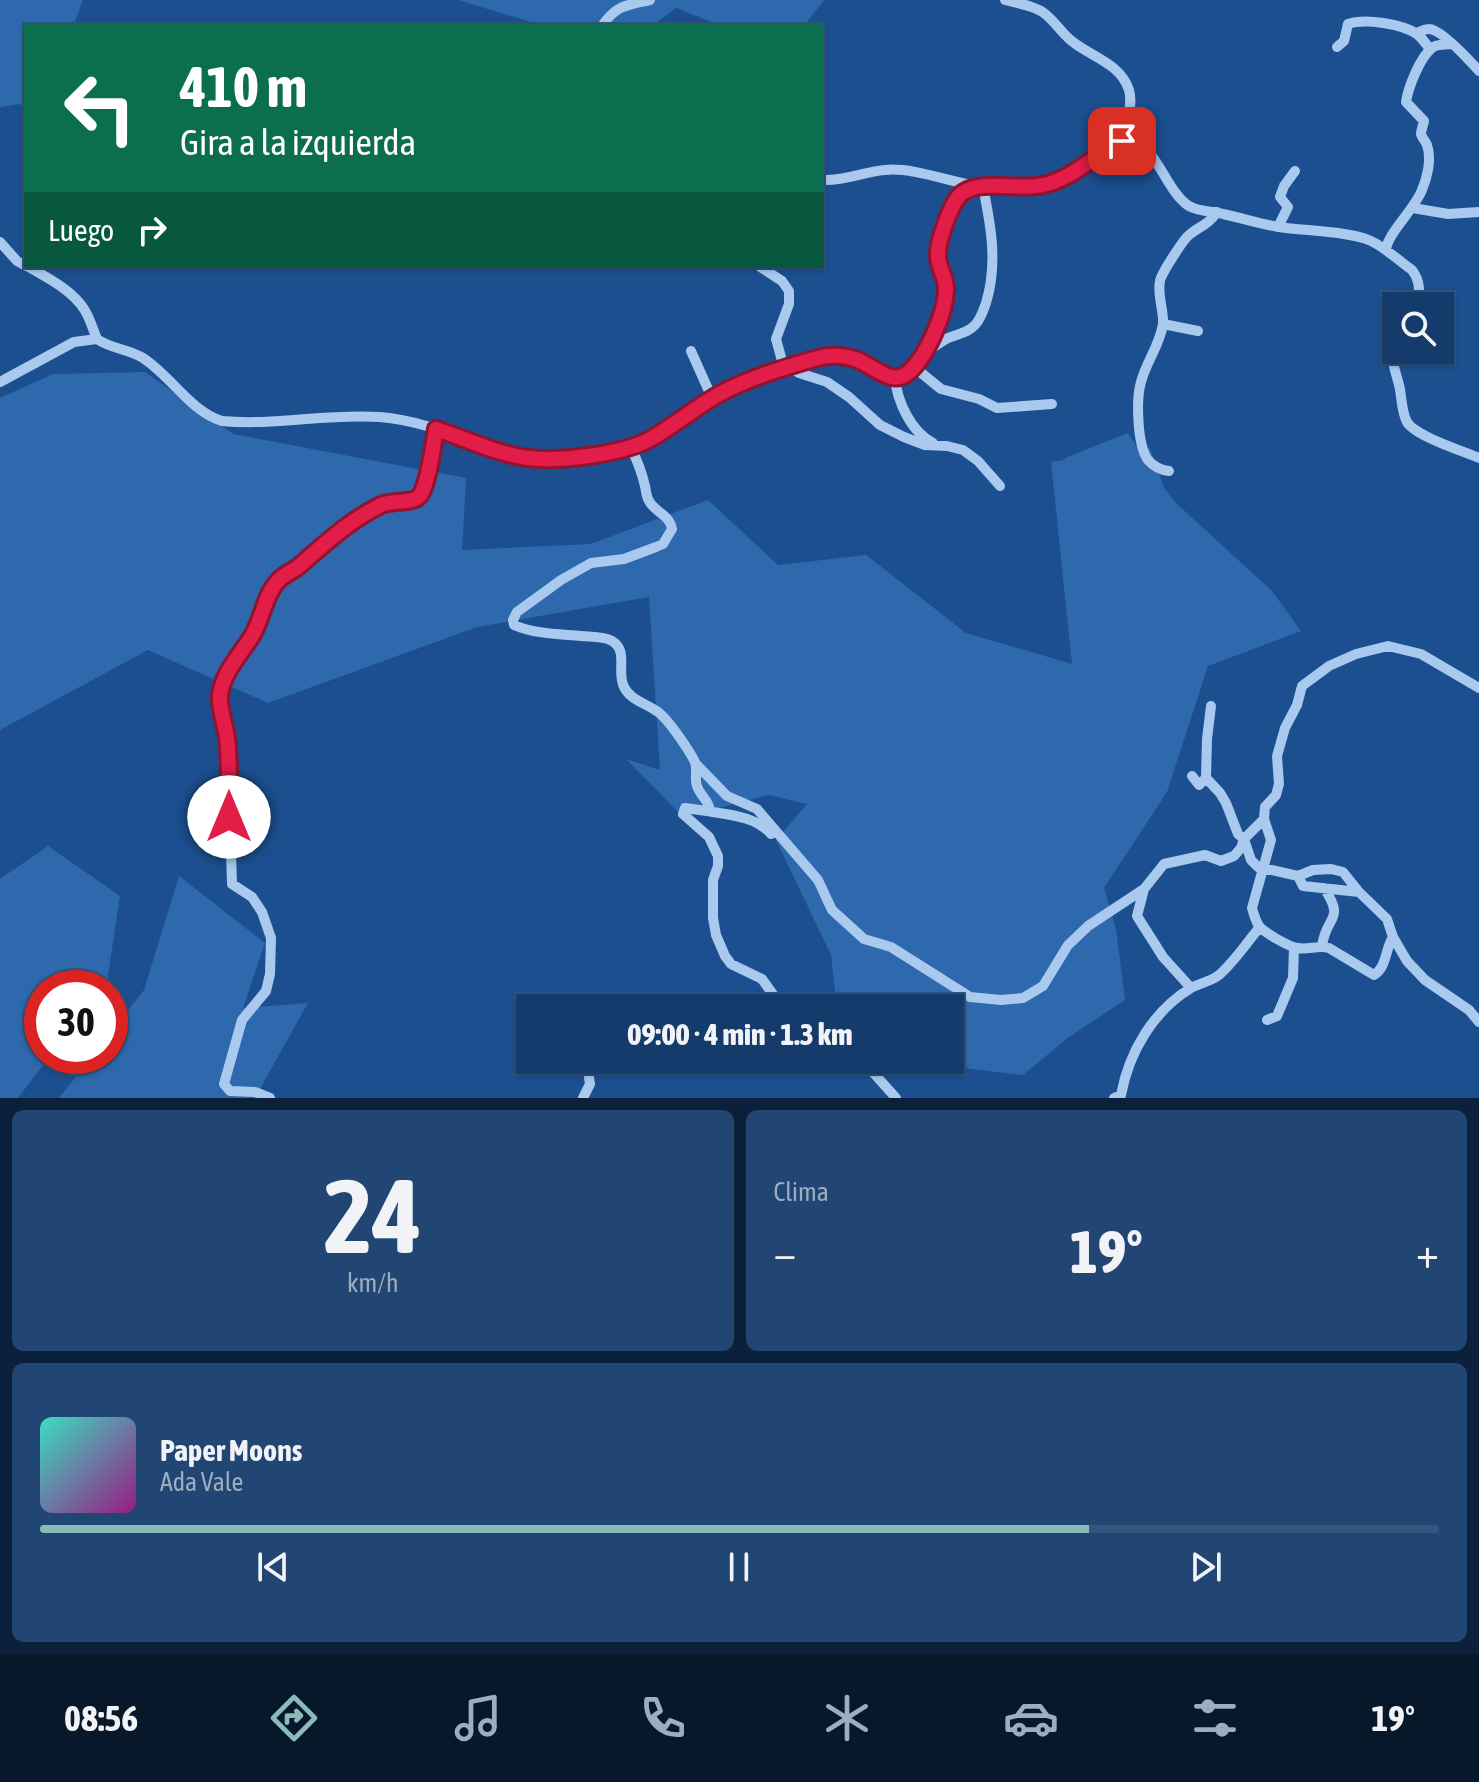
<!DOCTYPE html>
<html lang="es">
<meta charset="utf-8">
<style>
:root{--surface:#143b6b;--page:#214673;--text:#f1f3f6;--muted:#9dadc1;--line:#33557e;--accent:#8bbbb9}
body{margin:0;font-family:"Asap Condensed",sans-serif;background:var(--page);color:var(--text);height:100vh;display:flex;flex-direction:column;font-size:30px;white-space:nowrap}
*{box-sizing:border-box;margin:0}
p{font-size:26px;color:var(--muted)}
.icon{flex:none;width:44px;height:44px;fill:none;stroke:currentColor;stroke-width:2;stroke-linecap:round;stroke-linejoin:round}
.map{position:relative;height:1098px;overflow:hidden}
.drawer{display:flex;flex-direction:column;gap:12px;padding:12px;background:#0b203b;flex:1}
.drawer>*{flex:none}
.guide{position:absolute;left:24px;top:24px;width:800px;height:244px;border-radius:0px;box-shadow:0 2px 6px #0004,0 0 0 2px var(--line);background:#0b6e4f;color:#fff;overflow:hidden}
.buttons{position:absolute;left:1382px;top:292px;display:grid;gap:16px}
.buttons a{display:grid;place-items:center;width:72px;height:72px;border-radius:0px;background:var(--surface);box-shadow:0 2px 6px #0004,0 0 0 2px var(--line);font-size:40px}
.speed{position:absolute;left:24px;top:970px;display:flex;gap:16px;font-size:40px;font-weight:700;text-align:center}
.speed>*{display:grid;place-content:center;width:104px;height:104px;border-radius:50%;background:var(--surface);box-shadow:0 2px 6px #0004,0 0 0 2px var(--line);line-height:1}
.speed .limit{border:12px solid #d22;background:#fff;color:#111}
.pin{position:absolute;display:grid;place-items:center;width:68px;height:68px;color:#fff;margin:-34px;border-radius:16px;box-shadow:0 4px 12px #0006}
.me{position:absolute;width:88px;margin:-44px;rotate:0deg;stroke-linejoin:round;filter:drop-shadow(0 0 6px #0008)}
.turn{display:flex;align-items:center;gap:28px;height:168px;padding:0 24px;font-size:36px}
.turn .icon{width:104px;height:104px;stroke-width:2.5}
.turn b{display:block;font-size:56px;line-height:68px}
.then{display:flex;align-items:center;height:76px;padding:0 24px;background:#0003;gap:16px;font-size:30px}
.big{font-size:60px;font-weight:800;line-height:1.1}
.drawer .card{flex:1;display:flex;flex-direction:column;justify-content:center;gap:12px;min-width:0;padding:0 28px;border-radius:12px;background:var(--page)}
.drawer .dial{align-items:center;gap:0}
.dial b{font-size:104px;line-height:1}
.song{display:flex;align-items:center;gap:24px}
.cover{width:96px;height:96px;border-radius:12px;background:linear-gradient(135deg,hsl(170 70% 55%),hsl(310 70% 35%))}
.played{height:8px;border-radius:4px;background:linear-gradient(90deg,var(--accent) 75%,var(--line) 75%)}
.keys{display:flex;justify-content:space-around;direction:ltr}
.heat{display:flex;justify-content:space-between;align-items:center;font-size:44px;direction:ltr}
.drawer .tiles{flex:1;display:grid;gap:12px;grid-template-columns:1fr 1fr}
.card:last-child{grid-column:span 2}
.trip{position:absolute;left:516px;top:994px;width:448px;height:80px;border-radius:0px;background:var(--surface);box-shadow:0 2px 6px #0004,0 0 0 2px var(--line);font-weight:800;line-height:80px;text-align:center}
.dock{display:flex;height:128px;justify-content:space-around;align-items:center;background:#08182b;color:var(--muted)}
.dock .icon{width:56px;height:56px}
.dock .on{color:var(--accent)}
.dock b{font-size:36px;color:var(--text)}
.map>svg:first-child{display:block}
</style>
<div class="map">
<svg width="1479" height="1098" viewBox="0 0 1479 1098">
<rect width="100%" height="100%" fill="#1b4f8f"/>
<path fill="#2e69ad" d="M 0,0 L 83,0 L 75,21 L 79,26 L 26,26 L 26,111 L 20,104 L 0,107 Z
M 458,0 L 824,0 L 804,26 L 722,26 L 676,8 L 652,26 L 555,26 L 541,25 Z
M 145,372 L 233,434 L 466,478 L 462,550 L 591,544 L 708,500 L 778,565 L 866,555 L 966,633 L 1072,664 L 1051,462 L 1065,460 L 1065,458 L 1128,433 L 1139,450 L 1150,448 L 1164,488 L 1176,503 L 1272,591 L 1301,631 L 1208,666 L 1167,792 L 1104,888 L 1116,929 L 1125,1000 L 1069,1037 L 1023,1075 L 904,1061 L 950,1060 L 950,1008 L 837,1008 L 831,955 L 776,840 L 807,804 L 769,795 L 683,817 L 626,759 L 660,770 L 649,597 L 477,627 L 268,703 L 148,650 L 0,730 L 0,398 L 53,374 Z
M 48,846 L 120,896 L 107,982 L 102,988 L 42,988 L 42,1056 L 50,1056 L 18,1098 L 0,1098 L 0,879 Z
M 179,876 L 265,943 L 243,1008 L 308,1003 L 255,1098 L 59,1098 L 92,1056 L 110,1056 L 110,1033 L 144,990 Z"/>
<g fill="none" stroke-linecap="round" stroke-linejoin="round">
<path stroke="#a9c9ee" stroke-width="10" d="M 1005,0 C 1017,3 1030,5 1041,11 C 1054,19 1061,33 1073,42 C 1092,57 1121,64 1129,90 C 1134,107 1124,123 1127,140
M 602,26 C 616,5 627,5 650,0
M 1416,33 C 1418,32 1426,29 1429,29 C 1441,29 1470,61 1479,71
M 1337,47 L 1344,41 L 1348,24 C 1365,18 1402,24 1417,34 C 1422,38 1426,44 1430,49
M 822,180 C 847,181 862,172 885,170 C 908,167 943,179 966,184 L 973,189
M 1413,208 L 1448,214 L 1479,212
M 1278,227 L 1288,207 L 1280,197 L 1284,186 L 1295,171
M 0,242 L 17,261 L 26,266
M 1386,250 C 1387,234 1414,210 1422,190 C 1427,178 1432,159 1427,145 C 1426,142 1422,138 1421,134 C 1421,130 1423,126 1424,121 L 1406,102 C 1408,88 1420,57 1432,48 C 1436,44 1445,45 1451,44
M 27,266 C 46,277 72,290 84,309 C 90,318 93,330 97,339
M 759,266 L 782,281 L 789,291 L 789,304 L 776,339 L 784,368
M 1163,324 L 1198,331
M 1396,342 C 1389,358 1395,369 1399,385 C 1402,396 1401,411 1407,422 C 1415,436 1463,451 1479,458
M 691,351 L 712,398
M 927,352 C 934,347 940,342 948,338 C 957,334 968,333 975,325 C 981,319 983,311 986,303 C 998,264 991,226 983,187
M 789,367 L 799,373 L 827,382 L 849,397 L 880,425 L 904,437 L 925,445 L 947,446 L 963,450 L 978,461 L 1000,486
M 914,367 L 941,389 L 979,399 L 997,408 L 1052,404
M 895,378 C 897,401 911,432 933,443
M 0,382 L 74,342 L 97,339 C 111,349 129,349 143,358 C 171,376 190,411 222,421 C 275,426 327,413 380,417 C 416,420 449,433 483,445 C 497,449 510,455 524,458 C 552,463 604,455 631,448 C 660,440 685,415 710,399 C 739,382 784,365 817,358 C 831,355 846,355 859,360 C 873,366 889,384 905,376 C 922,366 948,307 946,287 C 945,277 940,269 938,259 C 936,246 948,210 957,198 C 974,175 1022,192 1046,185 C 1064,180 1081,167 1096,157 C 1105,151 1116,140 1127,140 C 1155,140 1165,191 1189,206 C 1199,212 1212,211 1223,214 C 1242,218 1260,224 1279,227 C 1304,231 1349,231 1371,241 C 1386,248 1399,261 1412,270 C 1421,282 1420,293 1416,306
M 631,448 C 637,460 642,473 645,486 C 646,490 646,495 648,499 C 654,513 669,513 672,529 L 663,544 L 656,547 L 624,559 L 591,563 L 561,580 L 517,612 L 513,620 L 514,625 C 534,634 560,634 581,636 C 590,637 604,636 612,641 C 629,651 616,672 624,687 C 631,701 646,703 658,712 C 668,719 689,750 695,762 C 698,770 694,779 697,786 C 700,795 707,799 709,807 L 707,811 L 685,808 L 683,814 L 709,837 L 718,856 L 718,866 L 713,880 L 713,918 L 716,935 L 725,956 L 731,964 L 762,979 L 779,1003
M 1169,471 C 1160,470 1154,467 1148,460 C 1137,445 1136,399 1141,382 C 1146,362 1160,345 1163,324 C 1164,311 1157,295 1160,281 C 1161,274 1183,240 1189,235 C 1201,225 1207,226 1217,212
M 1211,706 L 1207,739 L 1206,778 L 1220,793 L 1226,803 L 1238,834 L 1244,839 L 1251,860 L 1258,867 L 1298,876 L 1313,870 L 1331,869 L 1343,872 L 1359,892 L 1387,919 L 1393,937 L 1407,961 L 1425,980 L 1469,1010 L 1479,1022
M 695,763 L 727,796 L 757,809 L 818,880 L 832,910 L 864,939 L 891,947 L 970,997 L 1001,1000 L 1023,998 L 1043,986 L 1068,945 L 1088,926 L 1144,889
M 1192,776 L 1199,785 L 1206,778
M 707,811 C 730,815 755,816 771,834
M 1298,876 L 1303,886 L 1359,892
M 1393,937 C 1385,949 1387,967 1374,975 L 1329,948 C 1318,945 1308,950 1298,948 C 1289,947 1265,933 1259,926 C 1255,920 1254,914 1252,908 L 1271,840 L 1264,819 L 1265,807 L 1276,795 L 1279,784 L 1277,756 L 1285,728 L 1297,705 L 1302,686 L 1329,666 L 1356,654 L 1388,646 L 1421,654 L 1479,688
M 1322,946 C 1326,915 1346,921 1324,888
M 1191,988 L 1163,957 L 1137,916 L 1144,889 L 1164,864 L 1205,855 L 1221,861 L 1234,856 L 1241,848 L 1244,839 L 1264,819
M 757,1008 L 758,1006 C 772,1002 786,1001 799,1008
M 1267,1020 L 1277,1016 L 1293,978 L 1294,948
M 862,1060 L 896,1098
M 270,1098 L 255,1092 L 230,1091 L 224,1084 L 242,1020 L 266,991 L 270,974 L 271,938 L 262,912 L 252,897 L 232,884 L 228,756 L 220,694 L 229,669 L 238,654 L 251,637 L 261,620 L 272,589 L 279,579 L 295,568 L 346,525 L 384,504 L 395,501 L 413,501 L 420,497 L 425,482 L 436,429
M 583,1098 L 590,1084 L 588,1071 L 590,1060
M 1114,1098 L 1121,1095 C 1129,1052 1153,1011 1191,988 C 1200,983 1212,981 1219,975 C 1235,961 1247,942 1260,927"/>
</g>
<g fill="none" stroke-linecap="round" stroke-linejoin="round">
<g stroke="#92132f" stroke-width="20">
<path id="route" d="M 229,817 C 229,791 230,764 227,738 C 225,724 219,709 220,695 C 223,672 240,655 252,636 C 262,620 265,594 278,581 C 283,575 291,572 298,567 C 326,543 347,522 381,505 C 393,499 415,505 421,494 C 429,480 433,446 436,429 C 464,438 500,455 528,458 C 560,462 625,454 652,438 C 677,424 698,405 723,392 C 752,377 783,368 814,359 C 827,355 842,355 855,359 C 872,364 892,388 909,372 C 927,356 945,314 946,291 C 947,278 938,268 938,256 C 937,242 951,203 961,194 C 980,178 1020,191 1043,185 C 1073,179 1095,154 1122,141"/>
</g>
<use href="#route" stroke="#e11d48" stroke-width="14"/>
</g>
</svg>
<div class="buttons">
<a><svg class="icon" aria-label="search" viewBox="0 0 24 24"><circle cx="10" cy="10" r="6"/><path d="M15 15l6 6"/></svg></a>
</div>
<div class="speed"><div class="limit">30</div></div>
<div class="pin" style="left:1122px;top:141px;background:#d93025"><svg class="icon" aria-label="arrive" viewBox="0 0 24 24"><path d="M6 21V4h12l-3 4 3 4H6"/></svg></div>
<svg class="me" style="left:229px;top:817px" viewBox="-20 -20 40 40"><circle r="19" fill="#fff"/><path d="M0-13L10 11 0 6-10 11z" fill="#e11d48"/></svg>
<div class="trip">09:00 · 4 min · 1.3 km</div>
<div class="guide">
<div class="turn"><svg class="icon" aria-label="left" viewBox="0 0 24 24"><path d="M17 20v-9H6M10 6l-5 5 5 5"/></svg><div><b>410 m</b>Gira a la izquierda</div></div>
<div class="then">Luego<svg class="icon" aria-label="right" viewBox="0 0 24 24"><path d="M7 20v-9h11M14 6l5 5-5 5"/></svg></div>
</div>
</div>
<section class="drawer">
<div class="tiles">
<div class="card dial"><b>24</b><p>km/h</p></div>
<div class="card"><p>Clima</p>
<div class="heat"><a>−</a><b class="big">19°</b><a>+</a></div>
</div>
<div class="card">
<div class="song"><i class="cover"></i><div><b>Paper Moons</b><p>Ada Vale</p></div></div>
<div class="played"></div>
<div class="keys"><svg class="icon" aria-label="previous" viewBox="0 0 24 24"><path d="M18 5L8 12l10 7zM5 5v14"/></svg><svg class="icon" aria-label="pause" viewBox="0 0 24 24"><path d="M8 5v14M16 5v14"/></svg><svg class="icon" aria-label="next" viewBox="0 0 24 24"><path d="M6 5l10 7-10 7zM19 5v14"/></svg></div>
</div>
</div>
</section>
<nav class="dock">
<b>08:56</b>
<svg class="icon on" aria-label="directions" viewBox="0 0 24 24"><path d="M12 3l9 9-9 9-9-9zM9 14v-3h6M13 9l2 2-2 2"/></svg>
<svg class="icon" aria-label="music" viewBox="0 0 24 24"><path d="M9 18V5l10-2v13"/><circle cx="6" cy="18" r="3"/><circle cx="16" cy="16" r="3"/></svg>
<svg class="icon" aria-label="phone" viewBox="0 0 24 24"><path d="M5 4h4l2 5-3 2q2 4 5 5l2-3 5 2v4C11 20 4 13 5 4z"/></svg>
<svg class="icon" aria-label="climate" viewBox="0 0 24 24"><path d="M12 3v18M4 7l16 10M4 17L20 7"/></svg>
<svg class="icon" aria-label="car" viewBox="0 0 24 24"><path d="M5 17H2v-5l4-1 3-4h7l3 4 3 1v5h-3M9 17h6M6 11h13"/><circle cx="7" cy="17" r="2"/><circle cx="17" cy="17" r="2"/></svg>
<svg class="icon" aria-label="filters" viewBox="0 0 24 24"><path d="M4 7h16M4 17h16"/><circle cx="9" cy="7" r="2"/><circle cx="15" cy="17" r="2"/></svg>
<b>19°</b>
</nav>
